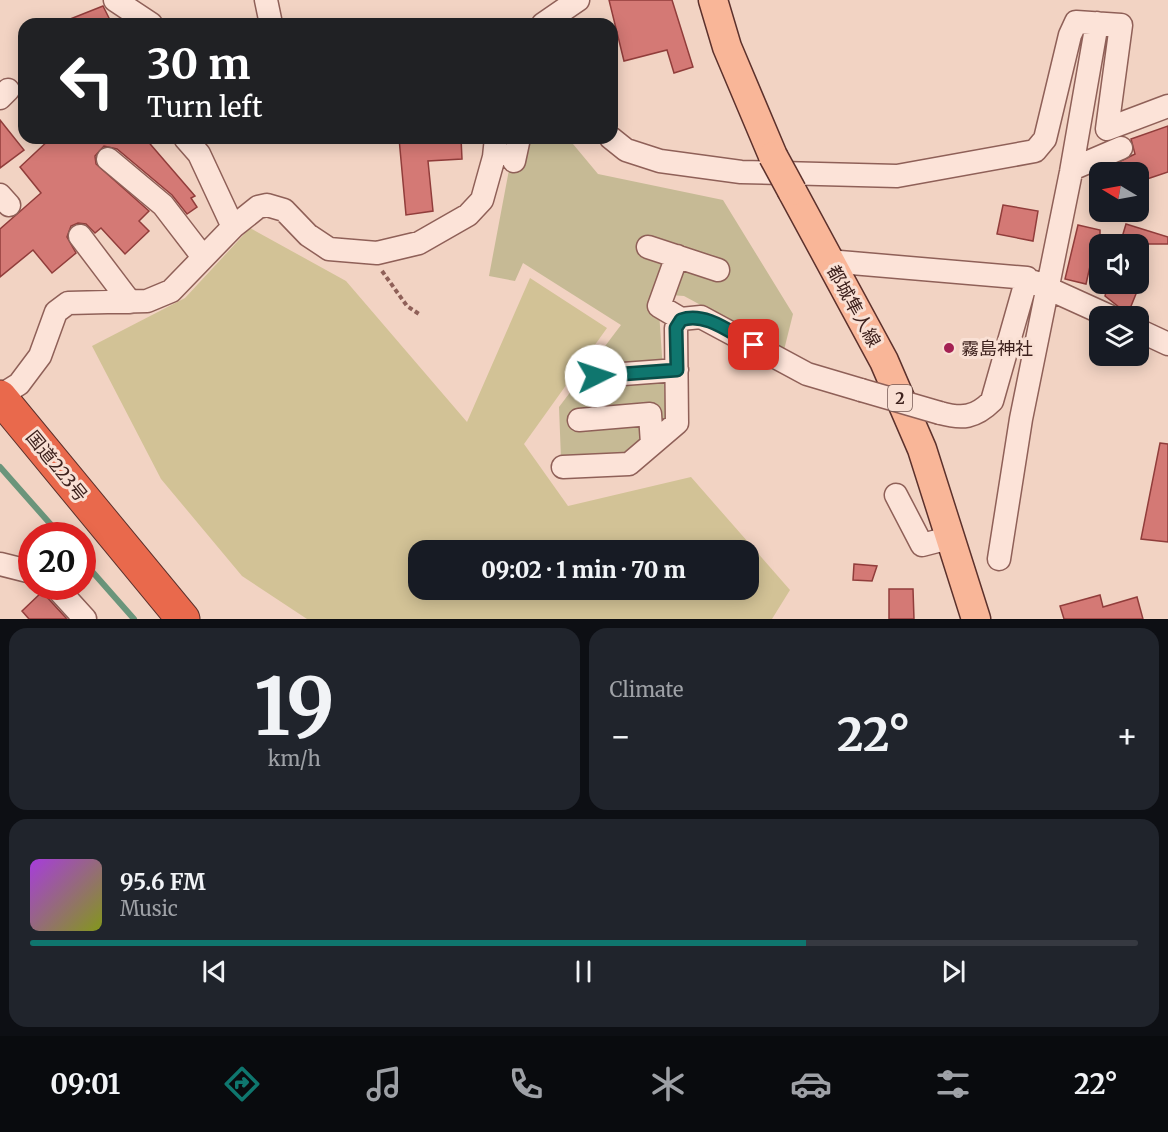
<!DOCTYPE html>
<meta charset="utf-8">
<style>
:root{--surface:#171b24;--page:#20242c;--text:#f1f3f6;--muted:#9ea1a6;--line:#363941;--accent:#0f766e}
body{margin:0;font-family:Merriweather,"Noto Sans JP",serif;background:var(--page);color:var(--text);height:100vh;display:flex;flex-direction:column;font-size:22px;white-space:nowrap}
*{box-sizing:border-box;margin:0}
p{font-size:20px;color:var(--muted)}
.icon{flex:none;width:33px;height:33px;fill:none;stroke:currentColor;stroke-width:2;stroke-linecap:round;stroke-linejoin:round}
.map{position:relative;height:619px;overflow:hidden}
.sheet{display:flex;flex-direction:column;gap:9px;padding:9px;background:#0d0f14;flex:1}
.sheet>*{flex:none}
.top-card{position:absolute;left:18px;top:18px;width:600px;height:126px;border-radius:18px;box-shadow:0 3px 15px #0003;background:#202124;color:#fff;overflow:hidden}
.needle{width:39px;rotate:280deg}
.controls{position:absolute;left:1089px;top:162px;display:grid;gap:12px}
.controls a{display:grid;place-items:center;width:60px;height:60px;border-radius:12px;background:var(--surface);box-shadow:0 3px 15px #0003;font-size:30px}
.speed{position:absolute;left:18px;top:522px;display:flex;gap:12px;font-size:30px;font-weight:700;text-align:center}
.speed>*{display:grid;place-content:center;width:78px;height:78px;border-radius:50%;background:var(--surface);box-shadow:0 3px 15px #0003;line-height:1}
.speed .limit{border:9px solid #d22;background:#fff;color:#111}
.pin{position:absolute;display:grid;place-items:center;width:51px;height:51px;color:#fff;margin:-26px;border-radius:12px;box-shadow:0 3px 9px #0006}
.me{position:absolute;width:66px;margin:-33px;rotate:86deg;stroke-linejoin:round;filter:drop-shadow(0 0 4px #0008)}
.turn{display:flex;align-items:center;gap:21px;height:126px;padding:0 30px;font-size:27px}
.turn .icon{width:78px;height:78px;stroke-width:2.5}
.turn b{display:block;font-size:42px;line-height:51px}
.big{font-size:45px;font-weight:800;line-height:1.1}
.sheet .card{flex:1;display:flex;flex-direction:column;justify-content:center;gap:9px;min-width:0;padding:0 21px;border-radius:18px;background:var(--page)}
.sheet .dial{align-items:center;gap:0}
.dial b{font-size:78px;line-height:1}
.song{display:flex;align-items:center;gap:18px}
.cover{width:72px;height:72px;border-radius:9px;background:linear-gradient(135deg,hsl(280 70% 55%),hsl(70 70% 35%))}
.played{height:6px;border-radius:3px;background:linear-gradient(90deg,var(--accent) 70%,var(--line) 70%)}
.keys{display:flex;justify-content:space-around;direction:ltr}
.heat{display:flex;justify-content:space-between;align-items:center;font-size:33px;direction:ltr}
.sheet .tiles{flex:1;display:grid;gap:9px;grid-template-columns:1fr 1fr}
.card:last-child{grid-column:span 2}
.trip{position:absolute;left:408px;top:540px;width:351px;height:60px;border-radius:18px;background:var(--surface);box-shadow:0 3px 15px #0003;font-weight:800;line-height:60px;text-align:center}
.tab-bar{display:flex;height:96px;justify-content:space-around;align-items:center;background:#090b0e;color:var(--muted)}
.tab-bar .icon{width:42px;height:42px}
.tab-bar .on{color:var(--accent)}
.tab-bar b{font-size:27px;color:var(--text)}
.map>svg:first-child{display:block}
</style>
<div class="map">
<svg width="1168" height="619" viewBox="0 0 1168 619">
<rect width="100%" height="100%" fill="#f2d3c3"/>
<path fill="#d2c296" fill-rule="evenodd" d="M 250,228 L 346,281 L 467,422 L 530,278 L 607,328 L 524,444 L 568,506 L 691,477 L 790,590 L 772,619 L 307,619 L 242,576 L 161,479 L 92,346 L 185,298 ZM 418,550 L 748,550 L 748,590 L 418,590 Z"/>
<path fill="#c6ba95" d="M 515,138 L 568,138 L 598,174 L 723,200 L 793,314 L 784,350 L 684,296 L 670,295 L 659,311 L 666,417 L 633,450 L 606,458 L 561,459 L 559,407 L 621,325 L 523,263 L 515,281 L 489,276 Z"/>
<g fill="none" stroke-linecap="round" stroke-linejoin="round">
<path stroke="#6b957b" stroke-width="6" d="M 0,467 L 61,536
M 82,560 L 134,619"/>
</g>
<path fill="#d47975" stroke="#913d3b" stroke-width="1.5" d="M 609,0 L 672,0 L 693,67 L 674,73 L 667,50 L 624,61 Z
M 103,6 L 112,24 L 61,24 L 60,23 Z
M 0,120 L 24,150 L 0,168 Z
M 1168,126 L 1168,172 L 1144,180 L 1141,172 L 1098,172 L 1135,154 L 1131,139 Z
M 51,138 L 145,138 L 195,196 L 191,198 L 197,207 L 187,214 L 172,195 L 117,149 L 104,146 L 95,156 L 96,164 L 149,211 L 139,221 L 149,231 L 125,254 L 101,228 L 95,233 L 86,224 L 78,223 L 71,226 L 67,237 L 76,253 L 52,273 L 33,250 L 0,277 L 0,229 L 41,193 L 20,167 Z
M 399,138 L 461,138 L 462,159 L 428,161 L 433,211 L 406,215 Z
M 1003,205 L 1038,211 L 1033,241 L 997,234 Z
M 1126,224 L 1168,237 L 1168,244 L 1120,244 Z
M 1078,225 L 1100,230 L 1100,244 L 1095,244 L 1086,284 L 1065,279 Z
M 1108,284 L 1140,284 L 1127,316 L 1122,316 L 1120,308 L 1105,296 Z
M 1160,443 L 1168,444 L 1168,542 L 1141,539 Z
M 854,564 L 877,566 L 872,581 L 853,580 Z
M 889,589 L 913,589 L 914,619 L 889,619 Z
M 43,591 L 45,595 L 67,619 L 29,619 L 22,611 Z
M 1100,595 L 1103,607 L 1137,597 L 1143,619 L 1064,619 L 1060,606 Z"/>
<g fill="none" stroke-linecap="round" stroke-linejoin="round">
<g stroke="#8f6058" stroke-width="25">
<path id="minor" d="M 115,0 L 151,24
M 266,0 L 271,24
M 543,24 L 578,0
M 0,98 L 8,90
M 185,138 L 199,154 L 233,227
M 611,138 L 626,150 L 660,161 L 741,172 L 897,176 L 1035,151 L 1045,139 L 1070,35 L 1076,22 L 1121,25 L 1107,129 L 1168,106
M 108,159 L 163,205 L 203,257
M 514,161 L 519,138
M 1072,169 L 1121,148
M 0,195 L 9,205
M 80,236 L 130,302
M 648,247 L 718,270
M 677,256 L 659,306 L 681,319
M 828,261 L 1027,278 L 992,401 C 975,418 962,419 940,413
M 1034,282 L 1109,316
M 1138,330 L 1168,344
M 596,376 L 677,370
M 0,396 L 19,384 L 40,356 L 56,312 L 68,303 L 147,301 L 171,291 L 233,227 L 258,207 L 267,205 L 284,210 L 308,235 L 329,249 L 377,253 L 419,243 L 468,215 L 482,200 L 494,157 L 496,138
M 579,420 L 650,414 L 652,444
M 563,467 L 629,464 L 677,423 L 676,328 L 681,319 L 701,317 L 807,374 L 861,390
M 896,495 L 922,545 L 949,538
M 999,559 L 1021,419 L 1071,172 L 1097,23
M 0,564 L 32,572
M 55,586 L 85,619"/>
</g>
<g stroke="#5c312c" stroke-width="31">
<path id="major" d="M 713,0 L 727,47 L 773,156
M 792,191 L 884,361 L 922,449 L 976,619"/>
</g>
<g stroke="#5c312c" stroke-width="35">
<path id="highway" d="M 0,397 L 183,619"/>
</g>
<path stroke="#8f6058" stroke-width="4" stroke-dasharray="4.5 3" stroke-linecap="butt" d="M 382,271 L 407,306 L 419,314"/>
<use href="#minor" stroke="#fce3d8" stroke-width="22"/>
<use href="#major" stroke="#f9b698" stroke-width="28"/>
<use href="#highway" stroke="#e9694c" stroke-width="33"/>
<g stroke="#8f6058" stroke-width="25" stroke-linecap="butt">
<path id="minor-bridge" d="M 861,390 L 940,413"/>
</g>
<g stroke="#5c312c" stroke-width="31" stroke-linecap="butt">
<path id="major-bridge" d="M 773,156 L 792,191"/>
</g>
<use href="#minor-bridge" stroke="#fce3d8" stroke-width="22"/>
<use href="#major-bridge" stroke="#f9b698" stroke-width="28"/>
</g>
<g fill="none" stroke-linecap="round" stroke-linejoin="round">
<g stroke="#0a4d48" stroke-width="15">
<path id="route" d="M 596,376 L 677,370 L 676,328 L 681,320 C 706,311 732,334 754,345"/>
</g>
<use href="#route" stroke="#0f766e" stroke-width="10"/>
</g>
<circle fill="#a42153" stroke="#f9e0d4" stroke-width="2" cx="949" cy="348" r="6"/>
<g text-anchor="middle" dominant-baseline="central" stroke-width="6" stroke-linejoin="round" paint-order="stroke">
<rect fill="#f9e0d4" stroke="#755a54" stroke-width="1.5" x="888" y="385" width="24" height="26" rx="4.5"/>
<g font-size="16" font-weight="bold" fill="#3d211d">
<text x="900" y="398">2</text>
</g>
<g font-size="18" fill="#3d211d" stroke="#f9e0d4">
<text transform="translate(854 306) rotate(61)">都城隼人線</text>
<text transform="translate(57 466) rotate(51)">国道223号</text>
</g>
<g font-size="18" fill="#3d211d" stroke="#f9e0d4" text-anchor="start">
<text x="961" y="348">霧島神社</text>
</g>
</g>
</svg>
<div class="controls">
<a><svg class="needle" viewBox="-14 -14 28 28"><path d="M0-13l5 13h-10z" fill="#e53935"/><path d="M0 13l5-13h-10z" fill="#9ea1a6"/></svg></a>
<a><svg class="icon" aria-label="sound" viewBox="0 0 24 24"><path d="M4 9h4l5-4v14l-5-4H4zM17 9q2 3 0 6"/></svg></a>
<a><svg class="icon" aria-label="layers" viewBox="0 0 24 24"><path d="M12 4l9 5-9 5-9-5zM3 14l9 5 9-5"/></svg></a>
</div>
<div class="speed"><div class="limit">20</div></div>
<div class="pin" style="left:754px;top:345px;background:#d93025"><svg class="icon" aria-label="arrive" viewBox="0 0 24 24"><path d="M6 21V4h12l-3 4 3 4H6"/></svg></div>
<svg class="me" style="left:596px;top:376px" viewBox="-20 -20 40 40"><circle r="19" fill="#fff"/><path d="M0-13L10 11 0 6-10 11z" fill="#0f766e"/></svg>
<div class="trip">09:02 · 1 min · 70 m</div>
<div class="top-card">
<div class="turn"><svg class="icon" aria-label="left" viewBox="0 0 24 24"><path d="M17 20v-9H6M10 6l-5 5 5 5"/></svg><div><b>30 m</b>Turn left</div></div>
</div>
</div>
<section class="sheet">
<div class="tiles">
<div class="card dial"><b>19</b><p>km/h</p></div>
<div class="card"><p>Climate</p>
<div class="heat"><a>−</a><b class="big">22°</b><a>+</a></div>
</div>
<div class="card">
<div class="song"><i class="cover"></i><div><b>95.6 FM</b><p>Music</p></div></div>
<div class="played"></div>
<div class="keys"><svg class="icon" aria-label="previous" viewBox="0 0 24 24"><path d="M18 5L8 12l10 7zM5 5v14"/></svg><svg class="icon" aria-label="pause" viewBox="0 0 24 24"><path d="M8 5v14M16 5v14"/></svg><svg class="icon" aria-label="next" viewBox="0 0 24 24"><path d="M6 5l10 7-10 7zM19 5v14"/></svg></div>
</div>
</div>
</section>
<nav class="tab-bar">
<b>09:01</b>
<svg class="icon on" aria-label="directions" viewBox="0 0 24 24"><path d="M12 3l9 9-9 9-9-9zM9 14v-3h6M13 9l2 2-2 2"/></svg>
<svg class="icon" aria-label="music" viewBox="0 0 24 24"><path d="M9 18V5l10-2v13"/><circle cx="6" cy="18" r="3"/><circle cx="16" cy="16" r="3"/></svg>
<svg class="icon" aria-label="phone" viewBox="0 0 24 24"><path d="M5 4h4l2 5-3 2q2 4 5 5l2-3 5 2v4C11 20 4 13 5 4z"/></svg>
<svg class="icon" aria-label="climate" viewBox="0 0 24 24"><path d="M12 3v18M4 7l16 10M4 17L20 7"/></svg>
<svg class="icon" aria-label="car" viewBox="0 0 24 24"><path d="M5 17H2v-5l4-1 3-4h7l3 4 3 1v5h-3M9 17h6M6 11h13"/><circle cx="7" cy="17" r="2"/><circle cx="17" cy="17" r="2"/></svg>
<svg class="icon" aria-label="filters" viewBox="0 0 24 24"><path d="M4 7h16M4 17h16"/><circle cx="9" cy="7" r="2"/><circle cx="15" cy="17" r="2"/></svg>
<b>22°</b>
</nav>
